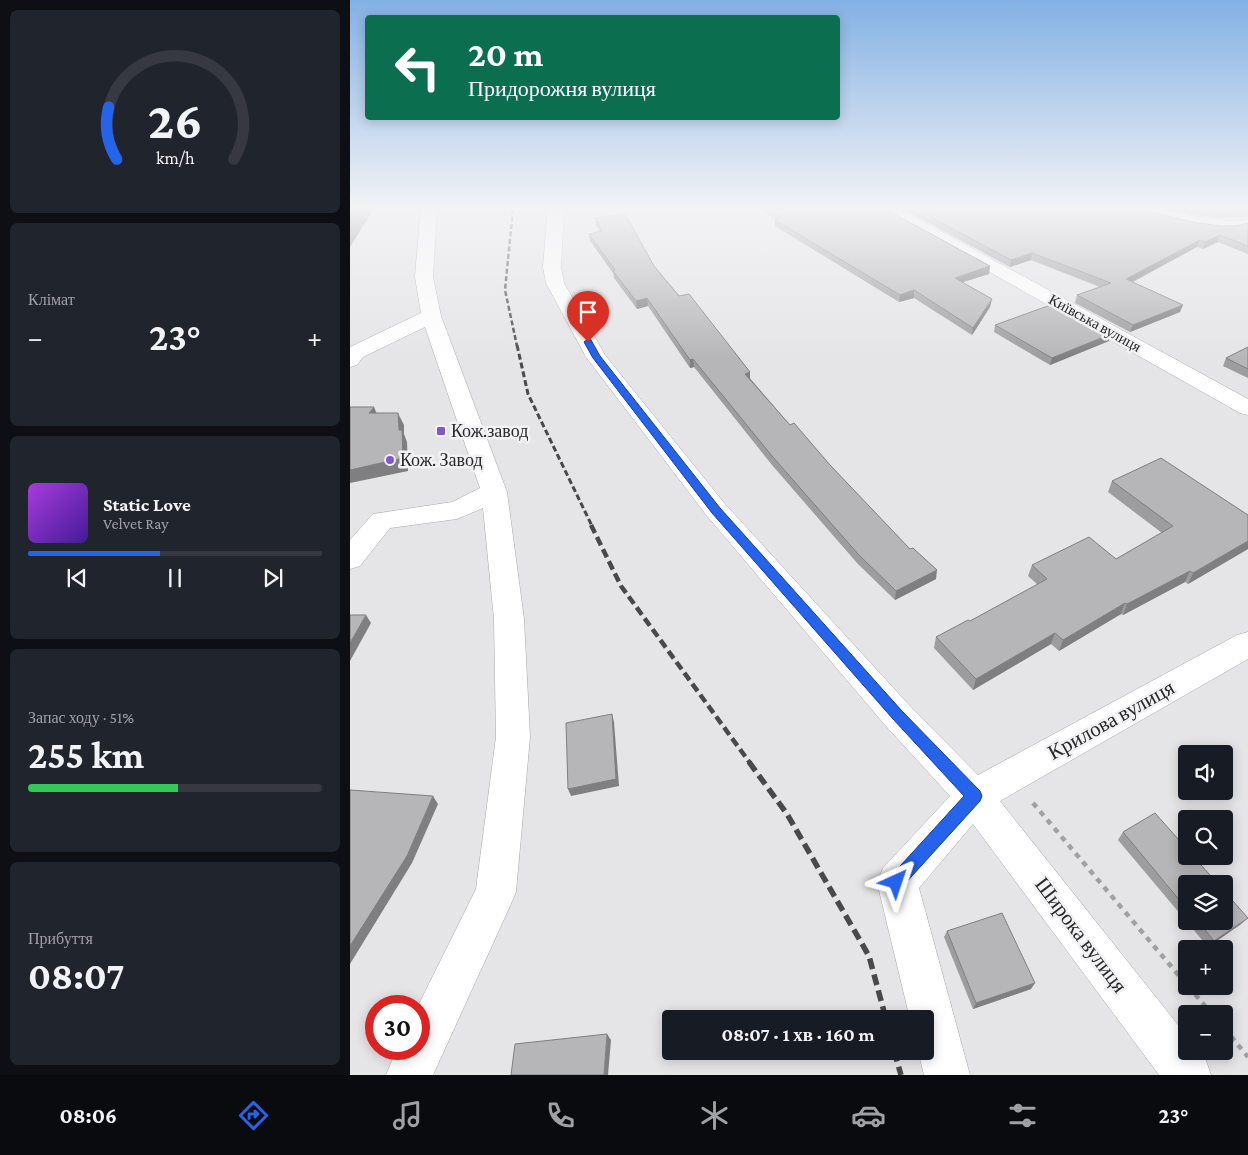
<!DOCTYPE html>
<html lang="uk">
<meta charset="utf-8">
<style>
:root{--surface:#171b24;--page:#20242c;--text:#f1f3f6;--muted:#9ea1a6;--line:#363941;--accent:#2563eb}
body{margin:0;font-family:"Crimson Pro",serif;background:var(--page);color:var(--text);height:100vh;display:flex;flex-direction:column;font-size:19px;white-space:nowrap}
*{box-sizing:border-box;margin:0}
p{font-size:16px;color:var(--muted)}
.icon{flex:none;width:28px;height:28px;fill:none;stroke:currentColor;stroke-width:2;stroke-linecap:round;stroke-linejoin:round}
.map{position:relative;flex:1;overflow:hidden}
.panel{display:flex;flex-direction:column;gap:10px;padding:10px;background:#0d0f14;width:350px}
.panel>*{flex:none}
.hud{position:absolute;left:15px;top:15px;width:475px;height:105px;border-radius:5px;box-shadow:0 2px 12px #0003;background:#0b6e4f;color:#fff;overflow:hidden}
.controls{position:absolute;left:828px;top:745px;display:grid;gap:10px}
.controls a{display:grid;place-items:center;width:55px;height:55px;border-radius:5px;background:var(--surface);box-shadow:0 2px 12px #0003;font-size:25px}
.speed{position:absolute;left:15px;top:995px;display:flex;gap:10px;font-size:25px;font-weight:700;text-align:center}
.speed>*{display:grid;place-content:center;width:65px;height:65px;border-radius:50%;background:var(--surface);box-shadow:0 2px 12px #0003;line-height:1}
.speed .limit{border:8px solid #d22;background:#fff;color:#111}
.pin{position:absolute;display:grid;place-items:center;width:42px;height:42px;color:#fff;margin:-51px -21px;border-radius:50% 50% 50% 0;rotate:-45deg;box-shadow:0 0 5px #0007}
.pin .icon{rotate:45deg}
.me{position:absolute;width:55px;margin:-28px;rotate:42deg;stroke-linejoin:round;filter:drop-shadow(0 0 4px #0008)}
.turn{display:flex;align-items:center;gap:18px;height:105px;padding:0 20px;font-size:22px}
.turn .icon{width:65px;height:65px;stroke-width:2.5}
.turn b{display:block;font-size:35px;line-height:42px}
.big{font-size:38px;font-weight:700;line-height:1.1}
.panel .widget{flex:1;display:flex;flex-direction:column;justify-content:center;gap:8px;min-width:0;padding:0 18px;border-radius:8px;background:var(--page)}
.panel .dial{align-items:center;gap:0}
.dial svg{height:130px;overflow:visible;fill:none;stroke:var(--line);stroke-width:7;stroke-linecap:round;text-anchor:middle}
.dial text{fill:var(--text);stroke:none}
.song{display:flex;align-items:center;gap:15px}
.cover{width:60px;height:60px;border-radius:8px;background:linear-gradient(135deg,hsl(280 70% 55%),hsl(260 70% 35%))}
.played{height:5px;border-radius:2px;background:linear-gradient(90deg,var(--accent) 45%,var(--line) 45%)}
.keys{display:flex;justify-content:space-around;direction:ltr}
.heat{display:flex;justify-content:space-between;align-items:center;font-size:28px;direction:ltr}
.charge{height:8px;border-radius:4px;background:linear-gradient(90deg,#34c759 51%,var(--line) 0)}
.trip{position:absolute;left:312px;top:1010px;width:272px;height:50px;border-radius:5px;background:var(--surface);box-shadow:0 2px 12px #0003;font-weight:700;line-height:50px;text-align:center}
.dock{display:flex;height:80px;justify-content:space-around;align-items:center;background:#090b0e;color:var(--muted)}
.dock .icon{width:35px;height:35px}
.dock .on{color:var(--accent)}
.dock b{font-size:22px;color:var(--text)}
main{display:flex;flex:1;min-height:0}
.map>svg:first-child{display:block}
</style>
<main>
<section class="panel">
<div class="widget dial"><svg viewBox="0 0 100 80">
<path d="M14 69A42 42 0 1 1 86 69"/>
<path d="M14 69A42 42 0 0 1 9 37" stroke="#2563eb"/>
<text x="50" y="56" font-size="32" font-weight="700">26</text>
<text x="50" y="72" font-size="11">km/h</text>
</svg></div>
<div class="widget"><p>Клімат</p>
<div class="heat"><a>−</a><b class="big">23°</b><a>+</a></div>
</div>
<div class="widget">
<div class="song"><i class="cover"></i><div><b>Static Love</b><p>Velvet Ray</p></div></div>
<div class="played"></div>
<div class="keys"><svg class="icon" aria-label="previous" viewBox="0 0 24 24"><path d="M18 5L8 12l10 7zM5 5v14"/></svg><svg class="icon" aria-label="pause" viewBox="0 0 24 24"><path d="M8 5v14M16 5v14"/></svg><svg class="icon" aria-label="next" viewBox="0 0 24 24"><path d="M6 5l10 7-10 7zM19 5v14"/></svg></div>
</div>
<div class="widget"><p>Запас ходу · 51%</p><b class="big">255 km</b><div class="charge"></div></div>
<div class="widget"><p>Прибуття</p><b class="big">08:07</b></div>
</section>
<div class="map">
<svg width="898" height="1075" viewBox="0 0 898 1075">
<rect width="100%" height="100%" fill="#e5e5e8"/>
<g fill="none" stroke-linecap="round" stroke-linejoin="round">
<g stroke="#a9a9ac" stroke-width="1">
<path id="minor" d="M 71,209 L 87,209 L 83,277 L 91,316 L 157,492 L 174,619 L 180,737 L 166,892 L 160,906 L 83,1075 L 36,1075 L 47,1049 L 69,1049 L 68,1006 L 126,889 L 146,737 L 144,619 L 133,508 L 107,519 L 40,528 L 10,566 L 0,569 L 0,540 L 23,514 L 102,502 L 130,488 L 75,327 L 13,357 L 7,365 L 0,367 L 0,347 L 71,313 L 65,277 Z
M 198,209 L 214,209 L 211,267 L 214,283 L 255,355 L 375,504 L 559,705 L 628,775 L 887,635 L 898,632 L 898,659 L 650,801 L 836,1035 L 836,1051 L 849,1051 L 855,1058 L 861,1075 L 809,1075 L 623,824 L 569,888 L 620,1075 L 574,1075 L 568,1051 L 576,1051 L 576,1019 L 560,1019 L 527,882 L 533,868 L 600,796 L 535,725 L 357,516 L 236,357 L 196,283 L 193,267 Z
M 531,209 L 550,209 L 898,399 L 898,415 L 890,413 L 533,212 Z
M 780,209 C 820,204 857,227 898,219 L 898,229 C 860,237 819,222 782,212 Z"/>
</g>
<path stroke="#a1a1a4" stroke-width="4.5" stroke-dasharray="5.5 5.5" stroke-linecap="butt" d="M 683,803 L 836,984
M 838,986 L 862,1014
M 874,1028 L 898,1057"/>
<use href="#minor" fill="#fff" fill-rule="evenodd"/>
<path stroke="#49494b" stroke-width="2.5" stroke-dasharray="5 2.5" stroke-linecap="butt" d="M 163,209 L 155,290 L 167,346"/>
<path stroke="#49494b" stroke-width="3" stroke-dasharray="6 3" stroke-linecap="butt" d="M 167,345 L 178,394 L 242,526"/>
<path stroke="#49494b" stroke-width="4.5" stroke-dasharray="9 4.5" stroke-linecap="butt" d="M 241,525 L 271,586 L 400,763"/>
<path stroke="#49494b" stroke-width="5.5" stroke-dasharray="11 5.5" stroke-linecap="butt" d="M 399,762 L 437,814 L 519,956 L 536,1019
M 544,1051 L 551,1075"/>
</g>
<path fill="#9d9d9f" d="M 409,209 L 536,209 L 640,266 L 639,274 L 612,282 L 640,307 L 622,335 L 564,298 L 549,302 L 425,226 L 425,220 L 426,219 Z
M 553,209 L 789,209 L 842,222 L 871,226 L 887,226 L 898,223 L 898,254 L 868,242 L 853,249 L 847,247 L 783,282 L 830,312 L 780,332 L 725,303 L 727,295 L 750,287 L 681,260 L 660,267 Z
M 808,209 L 898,209 L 898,217 L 868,218 Z
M 245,218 L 304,266 L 440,425 L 480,465 L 586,579 L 545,600 L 507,563 L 422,465 L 344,367 L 340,368 L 298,306 L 287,309 L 264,278 L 263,273 L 240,241 L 239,234 L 250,232 L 246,225 Z
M 645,325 L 759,341 L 700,365 L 644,332 Z
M 898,347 L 898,378 L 873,366 L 876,358 Z
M 762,481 L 898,515 L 898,549 L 838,584 L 835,582 L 773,615 L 771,614 L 709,651 L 701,644 L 623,690 L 584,648 L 586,637 L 620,621 L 688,585 L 678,576 L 682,565 L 766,559 L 812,533 L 758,492 Z
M 773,832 L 836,884 L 836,921 L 874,921 L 891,924 L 858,947 L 768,840 Z
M 597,931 L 681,989 L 623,1009 L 594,937 Z"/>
<path fill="#7f7f82" d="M 3,209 L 22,209 L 23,210 L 0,247 L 0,213 Z
M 870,235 L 868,242 L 853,249 L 855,242 Z
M 850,240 L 847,247 L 774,286 L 776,279 Z
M 682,253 L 681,260 L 660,267 L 661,260 Z
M 640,266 L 639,274 L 604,285 L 605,278 Z
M 564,290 L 564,298 L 549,302 L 550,295 Z
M 297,298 L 298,306 L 287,309 L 286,301 Z
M 642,299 L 640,307 L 622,335 L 623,328 Z
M 833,305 L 830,312 L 780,332 L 783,325 Z
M 761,334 L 759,341 L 700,365 L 702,358 Z
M 343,359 L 344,367 L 340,368 L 340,360 Z
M 400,372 L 400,381 L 395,374 Z
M 24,407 L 29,419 L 19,413 Z
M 48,413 L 54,425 L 54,434 L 57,442 L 58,471 L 0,483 L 0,470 L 49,430 Z
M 898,541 L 898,549 L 838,584 L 843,573 Z
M 587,570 L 586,579 L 545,600 L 546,591 Z
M 840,571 L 835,582 L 773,615 L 777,604 Z
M 775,603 L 771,614 L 709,651 L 713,640 Z
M 16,615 L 21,623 L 0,661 L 0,643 Z
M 705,633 L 701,644 L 623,690 L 626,679 Z
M 262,714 L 264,722 L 269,786 L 221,796 L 218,789 Z
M 83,796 L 88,804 L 62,863 L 0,964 L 0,946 Z
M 898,918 L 891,924 L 858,947 L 864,941 Z
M 685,983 L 681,989 L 623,1009 L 626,1003 Z
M 257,1034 L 261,1040 L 258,1075 L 254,1075 Z"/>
<path fill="#b6b6b9" stroke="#7f7f82" d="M 419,209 L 535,209 L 640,266 L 605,278 L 642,299 L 623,328 L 564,290 L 550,295 L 425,220 L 433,217 Z
M 566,209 L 789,209 L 842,222 L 871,226 L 887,226 L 898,223 L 898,246 L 870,235 L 855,242 L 850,240 L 776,279 L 833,305 L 783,325 L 727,295 L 761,283 L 682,253 L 661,260 Z
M 852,209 L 898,209 L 898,210 L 871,212 Z
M 275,214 L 304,266 L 329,296 L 339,294 L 400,372 L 395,374 L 440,425 L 444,423 L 480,465 L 560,549 L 563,548 L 587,570 L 546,591 L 508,554 L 422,456 L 343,359 L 340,360 L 297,298 L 286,301 L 263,271 L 265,270 L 239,234 L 252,231 L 245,218 Z
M 706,303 L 761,334 L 702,358 L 645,325 Z
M 898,347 L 898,369 L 876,358 Z
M 0,407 L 24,407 L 19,413 L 48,413 L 49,430 L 52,430 L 53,458 L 0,470 Z
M 811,458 L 898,515 L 898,541 L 843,573 L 840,571 L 777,604 L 775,603 L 713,640 L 705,633 L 626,679 L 586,637 L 618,620 L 620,621 L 697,579 L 682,565 L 739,537 L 766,559 L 823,526 L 762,481 Z
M 0,615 L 16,615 L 0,643 Z
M 262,714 L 266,779 L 218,789 L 216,723 Z
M 0,790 L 83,796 L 57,856 L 0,946 Z
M 805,813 L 836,848 L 836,856 L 843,856 L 868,884 L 836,884 L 836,908 L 773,832 Z
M 874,891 L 898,918 L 864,941 L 848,921 L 874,921 Z
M 652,913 L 685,983 L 626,1003 L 597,931 Z
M 257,1034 L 254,1075 L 161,1075 L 165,1044 Z"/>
<linearGradient id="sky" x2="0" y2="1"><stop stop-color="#83b1e4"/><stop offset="0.58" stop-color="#f3f3f5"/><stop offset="1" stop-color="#f3f3f5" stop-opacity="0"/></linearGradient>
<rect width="898" height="359" fill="url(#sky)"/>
<path fill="#2563eb" stroke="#184099" d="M 238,339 L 241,340 L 250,356 L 370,508 L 552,711 L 630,791 L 632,796 L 630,801 L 552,887 L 546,890 L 541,887 L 538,882 L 541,876 L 614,796 L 543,719 L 362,513 L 243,358 L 234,342 Z"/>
<g fill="#7f57d0" stroke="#f2f2f5" stroke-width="2">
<rect x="86" y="426" width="10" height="10" rx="2.5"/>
<circle cx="40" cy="460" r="5"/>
</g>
<g text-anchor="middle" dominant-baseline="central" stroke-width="5" stroke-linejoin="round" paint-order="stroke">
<g font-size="15" fill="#29292a" stroke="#f2f2f5">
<text transform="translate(745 323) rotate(29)">Київська вулиця</text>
</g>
<g font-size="18" fill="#29292a" stroke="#f2f2f5" text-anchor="start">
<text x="101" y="431">Кож.завод</text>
<text x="50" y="460">Кож. Завод</text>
</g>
<g font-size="21" fill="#29292a" stroke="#f2f2f5">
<text transform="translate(761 720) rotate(-29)">Крилова вулиця</text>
<text transform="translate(731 935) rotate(53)">Широка вулиця</text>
</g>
</g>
</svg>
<div class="controls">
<a><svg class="icon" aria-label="sound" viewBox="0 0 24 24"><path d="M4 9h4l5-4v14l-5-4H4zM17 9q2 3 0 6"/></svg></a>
<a><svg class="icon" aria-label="search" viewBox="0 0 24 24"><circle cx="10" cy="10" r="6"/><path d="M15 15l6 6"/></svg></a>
<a><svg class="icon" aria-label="layers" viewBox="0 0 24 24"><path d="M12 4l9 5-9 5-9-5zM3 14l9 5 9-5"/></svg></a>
<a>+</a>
<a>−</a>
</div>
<div class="speed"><div class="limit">30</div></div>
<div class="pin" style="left:238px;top:342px;background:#d93025"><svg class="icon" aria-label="arrive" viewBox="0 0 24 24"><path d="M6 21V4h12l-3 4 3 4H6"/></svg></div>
<svg class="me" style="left:546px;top:882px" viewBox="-20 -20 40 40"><path d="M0-17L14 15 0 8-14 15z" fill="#2563eb" stroke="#fff" stroke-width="4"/></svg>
<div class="trip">08:07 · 1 хв · 160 m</div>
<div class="hud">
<div class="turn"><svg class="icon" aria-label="left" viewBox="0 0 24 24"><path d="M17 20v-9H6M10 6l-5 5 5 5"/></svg><div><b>20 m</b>Придорожня вулиця</div></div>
</div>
</div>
</main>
<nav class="dock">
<b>08:06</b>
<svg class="icon on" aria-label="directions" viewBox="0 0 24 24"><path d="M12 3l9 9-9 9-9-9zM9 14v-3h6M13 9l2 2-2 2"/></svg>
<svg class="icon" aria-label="music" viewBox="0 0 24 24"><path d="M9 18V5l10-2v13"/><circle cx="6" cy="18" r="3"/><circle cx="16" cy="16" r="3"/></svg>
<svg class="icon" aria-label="phone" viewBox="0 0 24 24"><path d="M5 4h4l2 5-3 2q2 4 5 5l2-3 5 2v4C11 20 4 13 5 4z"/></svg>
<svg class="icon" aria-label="climate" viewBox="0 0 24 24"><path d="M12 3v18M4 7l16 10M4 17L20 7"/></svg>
<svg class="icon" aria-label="car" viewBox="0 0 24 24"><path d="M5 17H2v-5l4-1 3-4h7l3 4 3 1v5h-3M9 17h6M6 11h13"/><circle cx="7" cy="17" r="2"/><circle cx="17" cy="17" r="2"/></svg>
<svg class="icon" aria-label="filters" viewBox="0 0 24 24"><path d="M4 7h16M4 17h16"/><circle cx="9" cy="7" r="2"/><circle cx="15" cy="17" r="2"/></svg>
<b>23°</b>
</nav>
